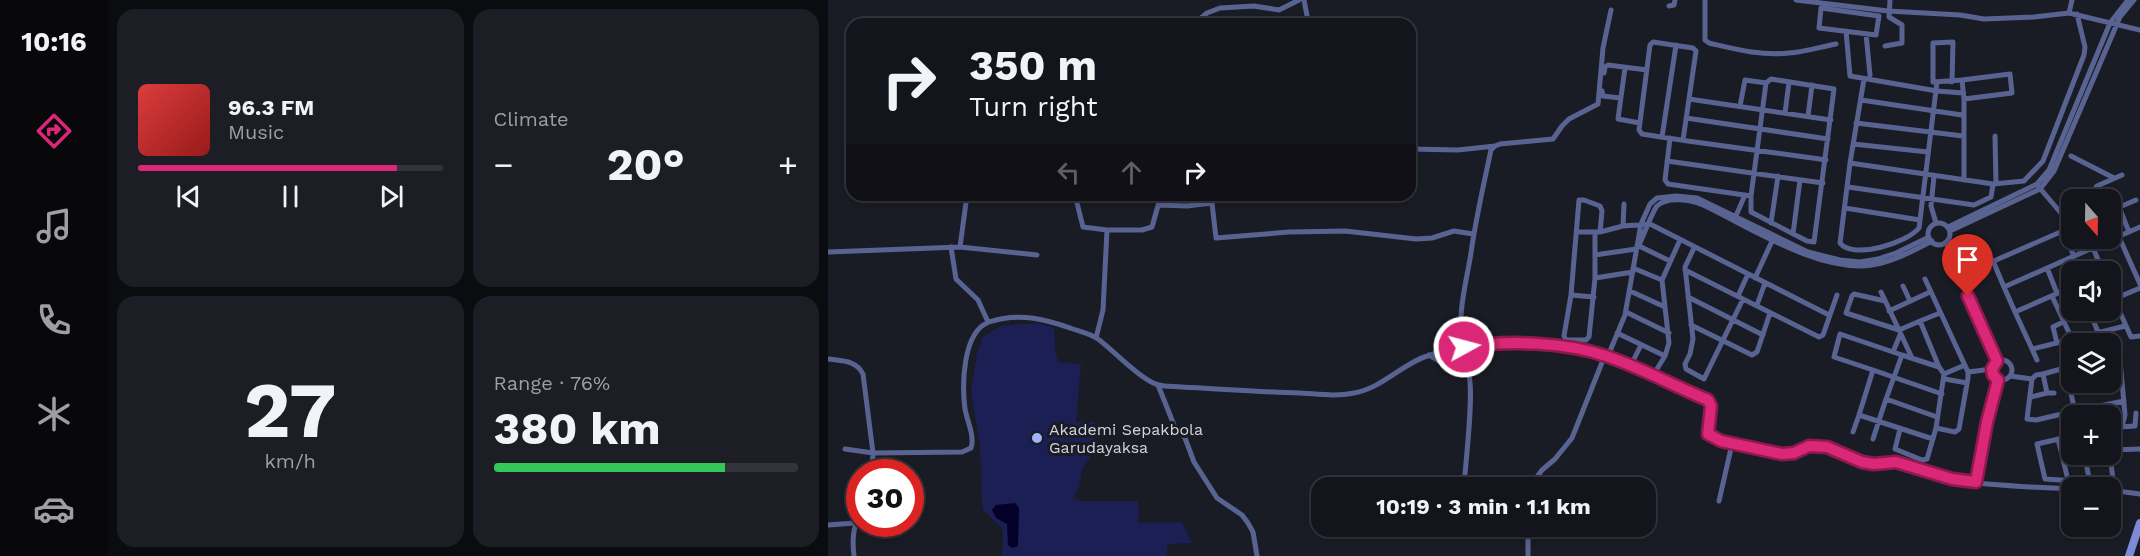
<!DOCTYPE html>
<meta charset="utf-8">
<style>
:root{--surface:#14151c;--page:#1d1e25;--text:#f1f3f6;--muted:#9d9fa3;--line:#33343b;--accent:#db2777}
body{margin:0;font-family:"Work Sans",sans-serif;background:var(--page);color:var(--text);height:100vh;display:flex;flex-direction:column;font-size:22px;white-space:nowrap}
*{box-sizing:border-box;margin:0}
p{font-size:20px;color:var(--muted)}
.icon{flex:none;width:33px;height:33px;fill:none;stroke:currentColor;stroke-width:2;stroke-linecap:round;stroke-linejoin:round}
.map{position:relative;flex:1;overflow:hidden}
.panel{display:flex;flex-direction:column;gap:9px;padding:9px;background:#0b0c0f;width:720px}
.panel>*{flex:none}
.guide{position:absolute;left:18px;top:18px;width:570px;height:183px;border-radius:18px;box-shadow:0 3px 9px #0003,0 0 0 2px var(--line);background:#14151c;color:var(--text);overflow:hidden}
.needle{width:39px;rotate:160deg}
.tools{position:absolute;left:1233px;top:189px;display:grid;gap:12px}
.tools a{display:grid;place-items:center;width:60px;height:60px;border-radius:12px;background:var(--surface);box-shadow:0 3px 9px #0003,0 0 0 2px var(--line);font-size:30px}
.speed{position:absolute;left:18px;top:459px;display:flex;gap:12px;font-size:30px;font-weight:700;text-align:center}
.speed>*{display:grid;place-content:center;width:78px;height:78px;border-radius:50%;background:var(--surface);box-shadow:0 3px 9px #0003,0 0 0 2px var(--line);line-height:1}
.speed .limit{border:9px solid #d22;background:#fff;color:#111}
.pin{position:absolute;display:grid;place-items:center;width:51px;height:51px;color:#fff;margin:-62px -26px;border-radius:50% 50% 50% 0;rotate:-45deg;box-shadow:0 0 6px #0007}
.pin .icon{rotate:45deg}
.me{position:absolute;width:66px;margin:-33px;rotate:83deg;stroke-linejoin:round;filter:drop-shadow(0 0 4px #0008)}
.turn{display:flex;align-items:center;gap:21px;height:126px;padding:0 24px;font-size:27px}
.turn .icon{width:78px;height:78px;stroke-width:2.5}
.turn b{display:block;font-size:42px;line-height:51px}
.lanes{display:flex;align-items:center;height:57px;padding:0 24px;background:#0003;justify-content:center;gap:30px;direction:ltr}
.lanes .off{opacity:.35}
.big{font-size:45px;font-weight:700;line-height:1.1}
.panel .widget{flex:1;display:flex;flex-direction:column;justify-content:center;gap:9px;min-width:0;padding:0 21px;border-radius:18px;background:var(--page)}
.panel .dial{align-items:center;gap:0}
.dial b{font-size:78px;line-height:1}
.song{display:flex;align-items:center;gap:18px}
.cover{width:72px;height:72px;border-radius:9px;background:linear-gradient(135deg,hsl(0 70% 55%),hsl(0 70% 35%))}
.played{height:6px;border-radius:3px;background:linear-gradient(90deg,var(--accent) 85%,var(--line) 85%)}
.keys{display:flex;justify-content:space-around;direction:ltr}
.heat{display:flex;justify-content:space-between;align-items:center;font-size:33px;direction:ltr}
.charge{height:9px;border-radius:4px;background:linear-gradient(90deg,#34c759 76%,var(--line) 0)}
.panel .tiles{flex:1;display:grid;gap:9px;grid-template-columns:repeat(2,1fr)}
.trip{position:absolute;left:483px;top:477px;width:345px;height:60px;border-radius:18px;background:var(--surface);box-shadow:0 3px 9px #0003,0 0 0 2px var(--line);font-weight:700;line-height:60px;text-align:center}
main{display:flex;flex:1;min-height:0}
.tab-bar{display:flex;flex-direction:column;width:108px;justify-content:space-around;align-items:center;background:#08080b;color:var(--muted)}
.tab-bar .icon{width:42px;height:42px}
.tab-bar .current{color:var(--accent)}
.tab-bar b{font-size:27px;color:var(--text)}
.map>svg:first-child{display:block}
</style>
<main>
<nav class="tab-bar">
<b>10:16</b>
<svg class="icon current" aria-label="directions" viewBox="0 0 24 24"><path d="M12 3l9 9-9 9-9-9zM9 14v-3h6M13 9l2 2-2 2"/></svg>
<svg class="icon" aria-label="music" viewBox="0 0 24 24"><path d="M9 18V5l10-2v13"/><circle cx="6" cy="18" r="3"/><circle cx="16" cy="16" r="3"/></svg>
<svg class="icon" aria-label="phone" viewBox="0 0 24 24"><path d="M5 4h4l2 5-3 2q2 4 5 5l2-3 5 2v4C11 20 4 13 5 4z"/></svg>
<svg class="icon" aria-label="climate" viewBox="0 0 24 24"><path d="M12 3v18M4 7l16 10M4 17L20 7"/></svg>
<svg class="icon" aria-label="car" viewBox="0 0 24 24"><path d="M5 17H2v-5l4-1 3-4h7l3 4 3 1v5h-3M9 17h6M6 11h13"/><circle cx="7" cy="17" r="2"/><circle cx="17" cy="17" r="2"/></svg>
</nav>
<section class="panel">
<div class="tiles">
<div class="widget">
<div class="song"><i class="cover"></i><div><b>96.3 FM</b><p>Music</p></div></div>
<div class="played"></div>
<div class="keys"><svg class="icon" aria-label="previous" viewBox="0 0 24 24"><path d="M18 5L8 12l10 7zM5 5v14"/></svg><svg class="icon" aria-label="pause" viewBox="0 0 24 24"><path d="M8 5v14M16 5v14"/></svg><svg class="icon" aria-label="next" viewBox="0 0 24 24"><path d="M6 5l10 7-10 7zM19 5v14"/></svg></div>
</div>
<div class="widget"><p>Climate</p>
<div class="heat"><a>−</a><b class="big">20°</b><a>+</a></div>
</div>
<div class="widget dial"><b>27</b><p>km/h</p></div>
<div class="widget"><p>Range · 76%</p><b class="big">380 km</b><div class="charge"></div></div>
</div>
</section>
<div class="map">
<svg width="1312" height="556" viewBox="0 0 1312 556">
<rect width="100%" height="100%" fill="#1a1c25"/>
<path fill="#1b1f54" d="M 210,323 L 226,328 L 227,351 L 230,362 L 253,364 L 248,422 L 267,422 L 267,447 L 264,455 L 254,469 L 251,488 L 245,498 L 253,501 L 310,501 L 311,523 L 354,522 L 364,543 L 339,544 L 339,556 L 174,556 L 175,529 L 155,510 L 154,503 L 152,444 L 143,391 L 149,353 L 155,337 L 172,326 Z"/>
<path fill="#04002a" d="M 187,503 L 191,508 L 190,546 L 184,548 L 180,545 L 179,524 L 168,518 L 164,510 L 168,505 Z"/>
<g fill="none" stroke-linecap="round" stroke-linejoin="round">
<path stroke="#596392" stroke-width="5" d="M 476,0 L 480,21 L 497,24
M 877,0 L 877,40 L 881,43 C 907,49 933,56 961,53 C 976,52 992,47 1008,44
M 968,0 L 1060,11 L 1132,15 L 1156,19 L 1206,17 L 1241,13 L 1312,30
M 841,6 L 846,5 L 847,0
M 993,8 L 1051,16 L 1048,35 L 991,28 Z
M 1241,13 L 1244,0
M 366,24 L 379,13 L 392,8 L 426,6 L 451,10 L 471,0
M 1018,31 L 1022,76 L 1109,91 L 1135,93
M 1038,34 L 1042,75
M 1057,46 L 1074,43 L 1074,25 L 1061,17 L 1062,0
M 797,68 L 790,119 L 812,123
M 776,73 L 777,67 L 780,65 L 819,70
M 943,79 L 1006,89 L 986,242 L 979,241 L 923,212 L 923,196 L 938,83 Z
M 1036,79 L 1022,163 L 1012,243 C 1025,260 1079,243 1091,228 L 1109,82
M 1124,82 L 1125,42 L 1105,43 L 1105,82 L 1134,80
M 774,91 L 775,96 L 792,98
M 861,99 L 1003,120
M 1136,99 L 1184,93 L 1182,74 L 1134,80 L 1136,99 L 1136,180
M 1033,100 L 1134,115
M 912,106 L 917,80 L 938,83
M 957,113 L 961,82
M 980,116 L 984,85
M 858,118 L 1000,139
M 1028,123 L 1135,136
M 1167,136 L 1168,184
M 834,137 L 848,45
M 842,138 L 837,180 L 840,184 L 923,196
M 855,140 L 868,51 L 865,48 L 825,42 L 822,45 L 811,130 L 814,134 C 875,144 937,151 998,160
M 1025,144 L 1100,152
M 582,149 L 630,150 L 667,146
M 1243,156 L 1286,178
M 839,161 L 995,183
M 1022,163 L 1165,184 L 1196,181 L 1215,161 L 1256,55 L 1257,47 L 1249,14
M 1106,176 L 1103,206 L 1108,223
M 1210,186 L 1244,226
M 1269,186 L 1275,200
M 1020,187 L 1146,205 L 1163,197 L 1165,184
M 247,195 L 255,227 L 279,230 L 275,310 L 268,338
M 1258,200 L 1269,186 L 1294,175
M 384,203 L 386,200 L 390,198 L 420,199
M 331,205 L 359,206 L 384,203 L 388,238 L 461,232 L 517,231 L 588,239 L 604,238 L 626,231 L 645,234
M 1291,207 L 1301,232
M 1017,208 L 1092,220
M 1282,211 L 1308,200
M 907,218 L 917,195
M 943,223 L 950,176
M1100 234a11 11 0 1 1 22 0a11 11 0 1 1-22 0Z
M 795,226 L 796,204
M 1120,227 L 1209,184 L 1221,170 L 1282,23 L 1300,0
M 279,230 L 314,230 L 324,227 L 333,195
M 1122,231 L 1212,189 L 1226,171 L 1292,17 L 1306,0
M 1235,231 L 1246,256
M 749,232 L 772,232 L 795,226 L 822,224 L 1001,315
M 767,232 L 767,278 L 761,337 L 758,340 L 738,340 L 736,336 L 743,295 L 751,200 L 756,200 L 772,206 L 774,211 L 772,232
M 965,234 L 972,180
M 1291,237 L 1312,284
M 1261,238 L 1275,272
M 1118,242 L 1132,279 L 1169,361
M 809,245 L 842,261
M 811,245 C 815,237 825,210 829,206 C 840,196 863,200 875,205 C 922,227 991,273 1044,265 C 1064,262 1085,251 1104,241
M 123,247 L 128,279 L 150,300 L 160,322
M 132,247 L 209,255
M 866,248 L 857,267 L 865,339 L 862,354 L 857,364 L 858,369 L 876,379 L 915,299
M 0,252 L 132,247 L 139,195
M 767,255 L 808,249
M 1165,261 L 1176,287
M 1152,267 L 1244,227
M 805,268 L 834,280
M 1219,268 L 1229,293
M 857,270 L 991,337 L 995,335 L 1009,295
M 767,278 L 805,272
M 927,278 L 945,239
M 1097,279 L 1140,372 L 1164,369
M 1075,286 L 1082,301
M 1244,287 L 1187,312 L 1204,349 L 1297,326
M 1282,290 L 1303,337 L 1312,336
M 802,291 L 837,307
M 1053,292 L 1071,330
M 743,295 L 766,297
M 910,296 L 920,274
M 1224,296 L 1244,339
M 860,297 L 935,335
M 1286,299 L 1312,288
M 1057,301 L 1026,294 L 1024,296 L 1018,313 L 1071,330
M 929,305 L 937,283
M 1261,310 L 1270,332
M 1061,311 L 1102,292
M 798,312 L 841,333
M 1187,312 L 1176,287 L 1312,227
M 863,325 L 924,355 L 929,352 L 942,313
M 789,333 L 837,356
M 1072,335 L 1065,352 L 1074,355
M 1229,343 L 1225,327 L 1235,322
M 636,347 C 627,315 640,278 644,246 C 649,214 656,182 663,150 L 667,146 L 672,144 L 725,139 L 734,126 L 741,119 L 770,104 L 775,48 L 783,10
M 1204,349 L 1209,360
M 782,351 L 797,315 L 813,224 L 822,204 L 829,198 L 848,196 L 869,198 L 980,252 L 1012,260 L 1032,262 L 1050,259 L 1068,253 L 1101,237
M 601,355 C 606,358 612,362 617,363 C 626,365 632,362 639,370 C 648,381 637,467 636,486 L 662,488
M 1282,357 L 1289,356 L 1292,360 L 1297,415 L 1294,426
M 1084,358 L 1071,330 L 1092,321
M 0,359 C 14,361 28,360 35,374 L 45,453 L 17,449
M1164 370a10 10 0 1 1 20 0a10 10 0 1 1-20 0Z
M 805,361 L 813,345
M 1111,367 L 1092,321 L 1112,313
M 829,369 L 837,356 L 841,343 L 834,280 L 852,240
M 1045,370 L 1006,357 L 1012,334 L 1065,352
M 1182,376 L 1204,379 L 1208,375 L 1215,374
M 1117,379 L 1139,383
M 1204,379 L 1199,419 L 1208,420 L 1247,411 L 1237,368
M 1282,381 L 1293,378
M 330,385 L 346,425 L 357,438 L 366,462 L 389,498 L 414,515 L 420,523 L 425,532 L 429,556
M 1242,390 L 1274,382
M 1226,393 L 1219,393 L 1215,374 L 1244,366
M 1203,397 L 1219,393
M 1058,399 L 1074,355 L 1111,367 L 1116,374
M 1248,416 L 1247,411 L 1296,401
M 1108,428 L 1127,432 L 1131,429 L 1140,378 L 1140,372
M 1072,429 L 1067,449 L 1094,460 L 1099,459 L 1108,428 L 1116,374 L 1137,365
M 1025,432 L 1031,415
M 1244,436 L 1209,444 L 1217,479 L 1262,482 L 1256,454
M 1045,439 L 1058,399 L 1109,417
M 1105,439 L 1031,415 L 1045,370 L 1114,394
M 1230,439 L 1240,480
M 1282,450 L 1285,450 L 1286,441 L 1291,427 L 1307,426 L 1308,413
M 1285,450 L 1312,449
M 44,472 L 45,453 L 134,452 L 143,448 C 147,436 139,421 137,409 C 134,386 134,332 161,322 C 191,312 217,319 245,329 C 254,332 263,334 270,339 C 285,350 315,382 331,385 C 338,387 347,386 354,387 C 393,389 432,392 472,393 C 490,394 508,397 526,393 C 555,388 574,363 602,355 C 657,338 721,339 776,355 C 812,365 846,386 880,400 L 883,406 L 880,434 C 889,442 946,455 959,454 C 970,453 978,445 989,445 C 1008,446 1023,460 1041,464 C 1051,466 1062,461 1072,463 C 1090,466 1107,476 1125,480 C 1164,486 1204,487 1244,489
M 1148,482 L 1159,422 L 1170,380
M 1262,482 L 1280,482 L 1285,480 L 1282,454
M 701,488 L 714,470 L 727,459 L 744,438 L 777,355
M 1282,490 L 1312,494
M 891,501 L 904,444
M 0,525 L 27,523
M 26,556 C 24,540 25,528 32,513
M 700,556 L 700,526"/>
<path stroke="#7c8ad7" stroke-width="8" d="M 1301,556 L 1312,523"/>
</g>
<g fill="none" stroke-linecap="round" stroke-linejoin="round">
<g stroke="#8e194d" stroke-width="15">
<path id="route" d="M 636,347 C 679,340 737,342 778,356 C 814,368 846,386 880,400 L 883,406 L 880,434 L 893,441 L 954,454 L 966,453 L 981,446 L 999,447 L 1034,462 L 1046,464 L 1068,462 L 1124,479 L 1148,482 L 1159,422 L 1170,380 L 1165,375 L 1164,369 L 1169,361 L 1140,296"/>
</g>
<use href="#route" stroke="#db2777" stroke-width="10"/>
</g>
<circle fill="#a3b2fd" stroke="#1a1c25" stroke-width="2" cx="209" cy="438" r="6"/>
<g text-anchor="middle" dominant-baseline="central" stroke-width="6" stroke-linejoin="round" paint-order="stroke">
<g font-size="16" fill="#d4d5db" stroke="#1a1c25" text-anchor="start">
<text x="221" y="429">Akademi Sepakbola<tspan x="221" dy="18">Garudayaksa</tspan></text>
</g>
</g>
</svg>
<div class="tools">
<a><svg class="needle" viewBox="-14 -14 28 28"><path d="M0-13l5 13h-10z" fill="#e53935"/><path d="M0 13l5-13h-10z" fill="#9d9fa3"/></svg></a>
<a><svg class="icon" aria-label="sound" viewBox="0 0 24 24"><path d="M4 9h4l5-4v14l-5-4H4zM17 9q2 3 0 6"/></svg></a>
<a><svg class="icon" aria-label="layers" viewBox="0 0 24 24"><path d="M12 4l9 5-9 5-9-5zM3 14l9 5 9-5"/></svg></a>
<a>+</a>
<a>−</a>
</div>
<div class="speed"><div class="limit">30</div></div>
<div class="pin" style="left:1140px;top:296px;background:#d93025"><svg class="icon" aria-label="arrive" viewBox="0 0 24 24"><path d="M6 21V4h12l-3 4 3 4H6"/></svg></div>
<svg class="me" style="left:636px;top:347px" viewBox="-20 -20 40 40"><circle r="17" fill="#db2777" stroke="#fff" stroke-width="3"/><path d="M0-11L8 9 0 5-8 9z" fill="#fff"/></svg>
<div class="trip">10:19 · 3 min · 1.1 km</div>
<div class="guide">
<div class="turn"><svg class="icon" aria-label="right" viewBox="0 0 24 24"><path d="M7 20v-9h11M14 6l5 5-5 5"/></svg><div><b>350 m</b>Turn right</div></div>
<div class="lanes"><svg class="icon off" aria-label="left" viewBox="0 0 24 24"><path d="M17 20v-9H6M10 6l-5 5 5 5"/></svg><svg class="icon off" aria-label="ahead" viewBox="0 0 24 24"><path d="M12 20V5M6 11l6-6 6 6"/></svg><svg class="icon" aria-label="right" viewBox="0 0 24 24"><path d="M7 20v-9h11M14 6l5 5-5 5"/></svg></div>
</div>
</div>
</main>
